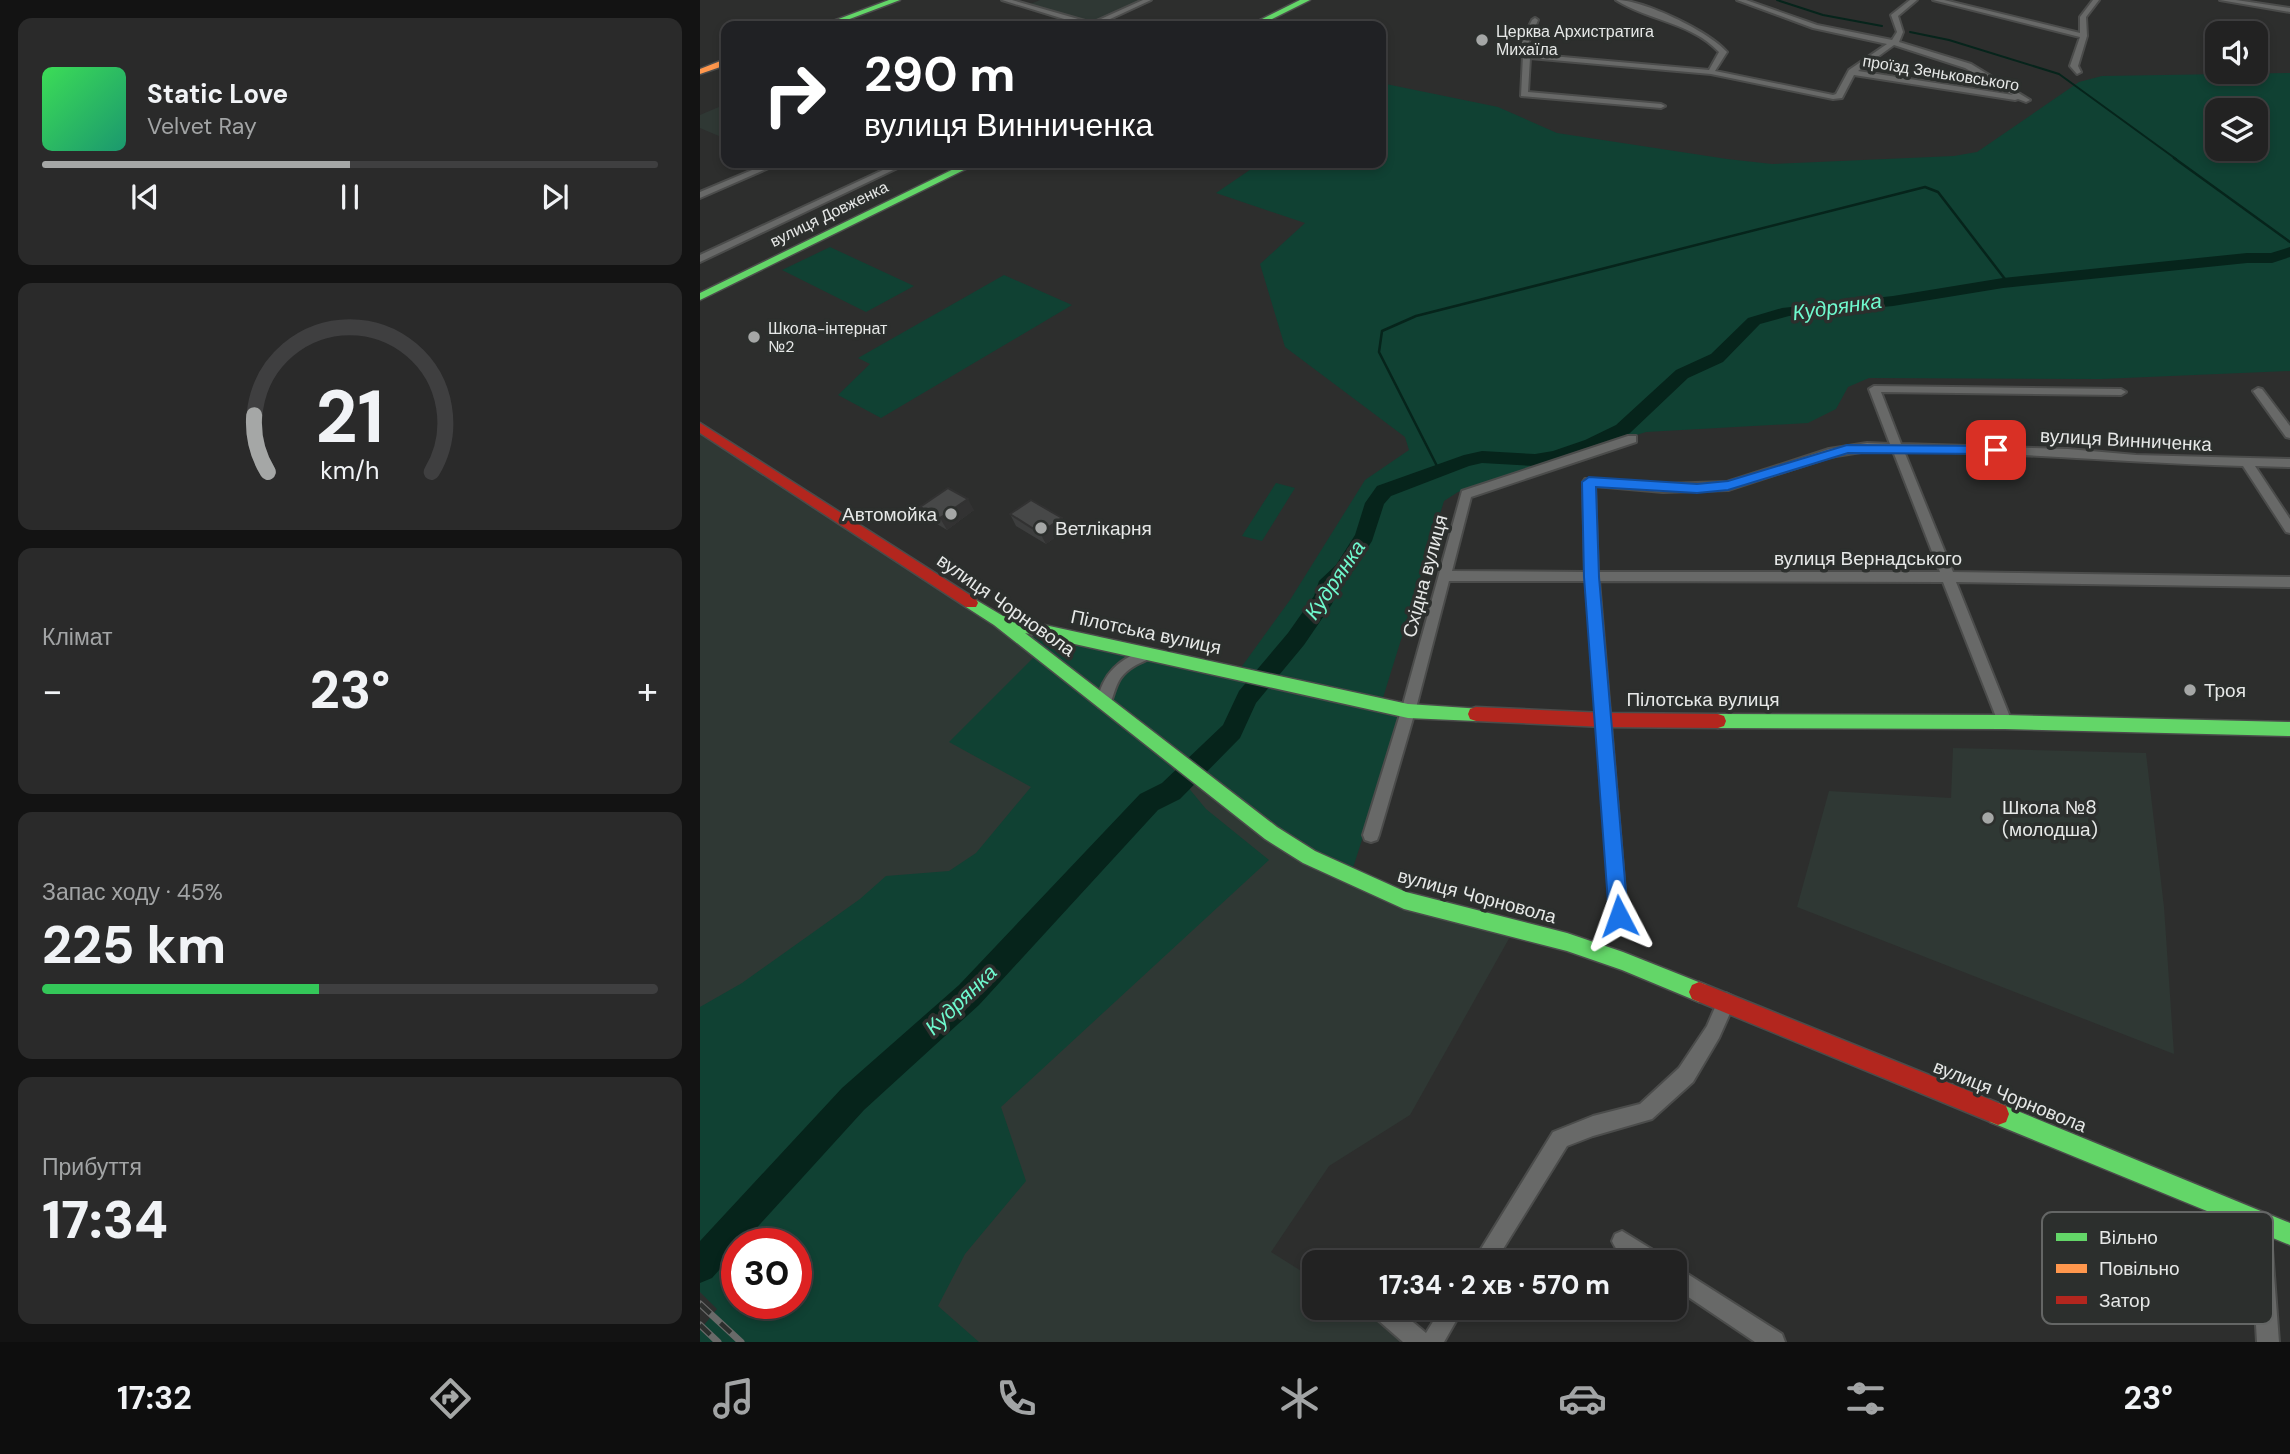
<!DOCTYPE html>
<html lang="uk">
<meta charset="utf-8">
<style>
:root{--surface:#222;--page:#2a2a2a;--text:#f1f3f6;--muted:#a2a4a5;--line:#3f3f40;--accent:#a5a7a6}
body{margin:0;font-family:"DM Sans",sans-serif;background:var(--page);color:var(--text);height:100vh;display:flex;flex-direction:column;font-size:26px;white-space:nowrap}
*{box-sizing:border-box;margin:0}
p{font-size:23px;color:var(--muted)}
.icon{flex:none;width:38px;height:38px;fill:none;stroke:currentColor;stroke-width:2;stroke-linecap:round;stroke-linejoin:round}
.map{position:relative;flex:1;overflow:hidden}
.drawer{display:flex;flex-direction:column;gap:18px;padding:18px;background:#131313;width:700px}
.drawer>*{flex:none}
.hud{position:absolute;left:21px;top:21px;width:665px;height:147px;border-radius:14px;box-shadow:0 4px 10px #0003,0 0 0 2px var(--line);background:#202124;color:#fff;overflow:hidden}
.fabs{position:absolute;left:1505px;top:21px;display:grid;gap:14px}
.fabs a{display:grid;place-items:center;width:63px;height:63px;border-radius:14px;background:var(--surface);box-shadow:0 4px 10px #0003,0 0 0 2px var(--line);font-size:35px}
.speed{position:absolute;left:21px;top:1228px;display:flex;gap:14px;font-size:35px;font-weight:700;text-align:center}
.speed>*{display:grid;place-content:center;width:91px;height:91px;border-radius:50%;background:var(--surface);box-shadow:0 4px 10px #0003,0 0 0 2px var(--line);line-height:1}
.speed .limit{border:10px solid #d22;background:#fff;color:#111}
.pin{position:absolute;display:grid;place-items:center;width:60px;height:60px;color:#fff;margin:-30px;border-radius:14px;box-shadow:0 4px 10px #0006}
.me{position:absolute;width:77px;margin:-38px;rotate:356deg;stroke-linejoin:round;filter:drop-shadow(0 0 5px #0008)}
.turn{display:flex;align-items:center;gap:24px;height:147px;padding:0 28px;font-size:32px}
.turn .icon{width:91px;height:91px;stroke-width:2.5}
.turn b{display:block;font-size:49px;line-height:60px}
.big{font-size:52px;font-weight:800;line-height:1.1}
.drawer .tile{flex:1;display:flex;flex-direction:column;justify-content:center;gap:10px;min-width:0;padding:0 24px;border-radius:14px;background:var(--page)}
.drawer .dial{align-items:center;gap:0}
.dial svg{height:182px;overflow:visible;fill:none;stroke:var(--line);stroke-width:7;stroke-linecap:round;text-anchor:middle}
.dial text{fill:var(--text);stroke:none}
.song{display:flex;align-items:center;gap:21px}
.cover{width:84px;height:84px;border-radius:10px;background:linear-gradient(135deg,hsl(130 70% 55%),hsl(160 70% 35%))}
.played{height:7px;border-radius:4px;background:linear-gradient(90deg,var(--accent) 50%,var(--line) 50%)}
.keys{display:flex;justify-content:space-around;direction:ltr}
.heat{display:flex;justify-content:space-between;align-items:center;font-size:38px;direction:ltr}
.charge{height:10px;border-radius:5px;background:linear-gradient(90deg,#34c759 45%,var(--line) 0)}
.trip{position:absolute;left:602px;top:1250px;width:385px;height:70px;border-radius:14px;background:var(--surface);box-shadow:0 4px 10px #0003,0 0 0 2px var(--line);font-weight:800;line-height:70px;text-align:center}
.dock{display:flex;height:112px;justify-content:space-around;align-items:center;background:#0e0e0e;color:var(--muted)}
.dock .icon{width:49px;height:49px}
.dock .current{color:var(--accent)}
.dock b{font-size:32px;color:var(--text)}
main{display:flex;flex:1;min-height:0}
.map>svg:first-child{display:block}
</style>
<main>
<section class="drawer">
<div class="tile">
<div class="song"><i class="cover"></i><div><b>Static Love</b><p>Velvet Ray</p></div></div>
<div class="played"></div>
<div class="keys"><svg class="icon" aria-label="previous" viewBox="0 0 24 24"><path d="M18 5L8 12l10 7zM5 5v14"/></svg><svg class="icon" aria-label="pause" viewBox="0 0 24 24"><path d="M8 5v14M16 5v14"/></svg><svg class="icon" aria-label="next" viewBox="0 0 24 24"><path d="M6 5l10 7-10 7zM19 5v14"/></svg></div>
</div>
<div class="tile dial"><svg viewBox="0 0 100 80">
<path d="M14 69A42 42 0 1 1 86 69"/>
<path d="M14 69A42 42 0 0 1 8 44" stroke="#a5a7a6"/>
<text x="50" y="56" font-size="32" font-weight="700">21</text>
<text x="50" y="72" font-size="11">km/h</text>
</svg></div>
<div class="tile"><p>Клімат</p>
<div class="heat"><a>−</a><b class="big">23°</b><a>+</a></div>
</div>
<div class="tile"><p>Запас ходу · 45%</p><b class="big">225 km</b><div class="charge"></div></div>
<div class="tile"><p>Прибуття</p><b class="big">17:34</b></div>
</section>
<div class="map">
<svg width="1590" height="1342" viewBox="0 0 1590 1342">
<rect width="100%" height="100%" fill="#2d2e2d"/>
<path fill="#2f3834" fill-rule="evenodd" d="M 340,0 L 441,0 L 391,23 L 328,5 Z
M 26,104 L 26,139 L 0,128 L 0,115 Z
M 0,432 L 294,624 L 567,838 L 811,935 L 710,1115 L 629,1166 L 571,1252 L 614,1279 L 614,1307 L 660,1307 L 713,1342 L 58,1342 L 0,1292 ZM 37,1244 L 96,1244 L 96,1304 L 37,1304 Z
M 1253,748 L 1446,753 L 1464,907 L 1474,1054 L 1097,907 L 1129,791 L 1251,798 Z"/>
<path fill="#104133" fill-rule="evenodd" d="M 1590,73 L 1590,371 L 1401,379 L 1169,378 L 1148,387 L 1136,409 L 1108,423 L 946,432 L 758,492 L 744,501 L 682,701 L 540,669 L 590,600 L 665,480 L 709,450 L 705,437 L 585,347 L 560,264 L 605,223 L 516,193 L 560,163 L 681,163 L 681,83 L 798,107 L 857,133 L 1027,159 L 1072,164 L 1254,156 L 1277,152 L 1379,82 L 1402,76 ZM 1517,110 L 1556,110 L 1556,149 L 1517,149 Z
M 130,247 L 214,286 L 166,312 L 82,270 Z
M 304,275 L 372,305 L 181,418 L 138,395 L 170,364 L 158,358 Z
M 576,483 L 595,488 L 562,541 L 542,536 Z
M 319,630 L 433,655 L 410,671 L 399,692 Z
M 335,656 L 463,757 L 506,809 L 569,860 L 301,1107 L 326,1181 L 265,1254 L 238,1306 L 279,1342 L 0,1342 L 0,1330 L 17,1309 L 0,1292 L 0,1007 L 42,983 L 160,899 L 186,876 L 249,871 L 276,853 L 331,787 L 249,742 ZM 37,1244 L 96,1244 L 96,1304 L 37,1304 Z
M 447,658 L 702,715 L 652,871 L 575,829 L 410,700 L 419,675 Z"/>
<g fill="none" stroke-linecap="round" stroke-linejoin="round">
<path stroke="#06241b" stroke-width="2" d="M 1077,0 L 1123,15 L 1182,26
M 1210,32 L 1249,40 L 1359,74 L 1476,159"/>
<path stroke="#06241b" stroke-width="2.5" d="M 1474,158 L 1590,242
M 740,472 L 679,352 L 682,331 L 716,316 L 1225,187 L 1238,192 L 1308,283"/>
<path fill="#06241b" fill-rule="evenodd" d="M 1590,247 L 1590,257 L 1572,263 L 1547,263 L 1303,288 L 1193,306 L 1089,316 L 1060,324 L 1023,362 L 988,378 L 930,433 L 899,448 L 863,461 L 835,466 L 782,463 L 769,466 L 691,496 L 684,504 L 672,541 L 650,575 L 637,590 L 632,604 L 604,645 L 556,703 L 540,738 L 480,799 L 458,810 L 279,1005 L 164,1110 L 42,1244 L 37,1244 L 37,1250 L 12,1278 L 0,1283 L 0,1241 L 142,1088 L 259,985 L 440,794 L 462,783 L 523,725 L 539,691 L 588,633 L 614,596 L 619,581 L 636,565 L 655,535 L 665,503 L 677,486 L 764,455 L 782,451 L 835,454 L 853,451 L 885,440 L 916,425 L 976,370 L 1011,354 L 1048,318 L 1082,308 L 1193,296 L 1303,278 L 1547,253 L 1571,253 Z"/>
<g stroke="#4b4c4b" stroke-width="4">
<path id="street" d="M 302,0 L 312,0 L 392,23 L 443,0 L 451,0 L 395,26 L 387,26 Z
M 916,0 C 944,0 1008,31 1027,52 L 1015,71 L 1133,95 L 1136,94 L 1149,70 L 1187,44 L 1113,28 L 1037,0 L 1046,0 L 1117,25 L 1192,40 L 1197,32 L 1191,15 L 1210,0 L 1217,0 L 1198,16 L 1203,32 L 1199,42 L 1271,64 L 1330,100 L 1326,102 L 1318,99 L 1315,100 L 1154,75 L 1142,98 L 1133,99 L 1011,74 L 830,58 L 828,92 L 961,104 L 965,106 L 961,108 L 821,96 L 823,56 L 818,49 L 832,20 L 835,18 L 838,20 L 826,49 L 829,54 L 1009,70 L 1019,52 C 991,22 949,21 916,0 ZM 1194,45 L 1265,68 L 1313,95 L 1158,71 Z
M 1233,0 L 1244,0 L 1380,33 L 1380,17 L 1393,0 L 1399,0 L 1386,17 L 1387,36 L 1378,66 L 1381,72 L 1377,74 L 1370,66 L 1380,37 Z
M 1520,0 L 1536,0 L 1590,8 L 1590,12 Z
M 69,163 L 80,163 L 0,198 L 0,192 Z
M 198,163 L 208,163 L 0,262 L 0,255 Z
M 1174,386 L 1421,389 L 1426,392 L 1421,395 L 1181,392 L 1201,444 L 1368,449 L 1436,455 L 1590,459 L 1590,467 L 1555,466 L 1590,519 L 1590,533 L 1586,532 L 1543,466 C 1430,463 1317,452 1204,451 L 1253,572 L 1590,577 L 1590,587 L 1256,582 L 1312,722 L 1310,726 L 1300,726 L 1298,722 L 1243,582 L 899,581 L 927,916 L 925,922 L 919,924 L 913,922 L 911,916 L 886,581 L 749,581 L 716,708 L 679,835 L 677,840 L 671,842 L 665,840 L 663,835 L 702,708 L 762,491 L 928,436 L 936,436 L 936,442 L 771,497 L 752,571 L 885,572 L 883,482 L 885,479 L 963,484 L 1027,482 L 1129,449 L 1167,443 L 1190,444 L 1169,389 ZM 1167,451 L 1193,451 L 1240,572 L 898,572 L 895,486 L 963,492 L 1028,490 L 1130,457 Z
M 1558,388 L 1562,389 L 1590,426 L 1590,438 L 1586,437 L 1553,391 Z
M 448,649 L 453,650 L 455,654 C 450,660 443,661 436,665 C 415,677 417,688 409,707 L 399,707 L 397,703 C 402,673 420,658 448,649 Z
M 1026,993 L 1032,996 L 1035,1002 L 1019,1038 L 993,1082 L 952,1119 L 893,1136 L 867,1146 L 795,1262 L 773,1262 L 853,1132 L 893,1116 L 940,1104 L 979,1068 L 1007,1026 L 1020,996 Z
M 1560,1212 L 1567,1215 L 1570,1222 L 1579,1342 L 1557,1342 L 1550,1222 L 1553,1215 Z
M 922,1231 L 961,1255 L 964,1262 C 944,1262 921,1263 912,1241 L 915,1234 Z
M 975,1266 L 1082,1334 L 1085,1342 L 1055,1342 L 975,1288 Z
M 668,1307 L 695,1307 L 726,1333 L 742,1307 L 764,1307 L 744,1342 L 703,1342 L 671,1314 Z"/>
</g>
<g stroke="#4b4c4b" stroke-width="3">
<path id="fast" d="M 189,0 L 200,0 L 131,26 L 120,26 Z
M 600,0 L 610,0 L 558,26 L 548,26 Z
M 266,163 L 278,163 L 0,300 L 0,293 Z
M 271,597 L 303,616 L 708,704 L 782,709 L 784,714 L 782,719 L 776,721 L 708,718 L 325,633 L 577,827 L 615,851 L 706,892 L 867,933 L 923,952 L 1006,985 L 1009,992 L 1006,999 L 999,1002 L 922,970 L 867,951 L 704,909 L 603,863 L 565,839 L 294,625 L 266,607 L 264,603 Z
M 1018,714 L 1305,715 L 1590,722 L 1590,736 L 1305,729 L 1018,728 L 1012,726 L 1010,721 L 1012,716 Z
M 1298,1103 L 1590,1223 L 1590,1245 L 1290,1122 L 1287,1114 L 1290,1106 Z"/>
</g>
<g stroke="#4b4c4b" stroke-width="3">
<path id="slow" d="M 23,60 L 26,60 L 26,65 L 0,74 L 0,69 Z"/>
</g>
<g stroke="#4b4c4b" stroke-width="3">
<path id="jam" d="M 0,423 L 276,599 L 278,603 L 276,607 L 266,607 L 0,433 Z
M 776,707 L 904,713 L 1018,714 L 1024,716 L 1026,721 L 1024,726 L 1018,728 L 904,727 L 776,721 L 770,719 L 768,714 L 770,709 Z
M 999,982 L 1306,1106 L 1309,1114 L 1306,1122 L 1298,1125 L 992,999 L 989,992 L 992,985 Z"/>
</g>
<use href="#street" fill="#686968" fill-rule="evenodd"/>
<use href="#fast" fill="#63d668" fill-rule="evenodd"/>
<use href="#slow" fill="#ff974d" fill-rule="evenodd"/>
<use href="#jam" fill="#b3261e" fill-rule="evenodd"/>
<g stroke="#696a69" stroke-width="7">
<path id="rail" d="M 0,1304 L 41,1342
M 0,1325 L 18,1342"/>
</g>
<use href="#rail" stroke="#2c2f2d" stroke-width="4.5" stroke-dasharray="14" stroke-linecap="butt"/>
</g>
<path fill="#3d3e3e" d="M 220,507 L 274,510 L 247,530 L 227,518 Z
M 310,514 L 362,518 L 367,529 L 346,544 L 316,526 Z"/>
<path fill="#323232" d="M 268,499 L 274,510 L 247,530 L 240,518 Z
M 362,518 L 367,529 L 346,544 L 340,533 Z"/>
<path fill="#474848" stroke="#323232" stroke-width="2" d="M 248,488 L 268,499 L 240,518 L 220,507 Z
M 331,500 L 362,518 L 340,533 L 310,514 Z"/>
<path fill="#1a73e8" stroke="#114b97" stroke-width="2" d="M 1147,445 L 1296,446 L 1302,450 L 1296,454 L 1148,453 L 1028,490 L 997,493 L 896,487 L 899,577 L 928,916 L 925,922 L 919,925 L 912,922 L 909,916 L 884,577 L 882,482 L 889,477 L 997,484 L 1028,481 Z"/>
<g fill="#a5a7a6" stroke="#2c2f2d" stroke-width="2.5">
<circle cx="782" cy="40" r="7"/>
<circle cx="54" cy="337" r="7"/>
<circle cx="251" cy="514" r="7"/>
<circle cx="341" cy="528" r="7"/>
<circle cx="1490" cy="690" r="7"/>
<circle cx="1288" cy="818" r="7"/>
</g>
<g text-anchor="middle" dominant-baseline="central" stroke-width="7" stroke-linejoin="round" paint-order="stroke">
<g font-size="16" fill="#e6e8e7" stroke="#2c2f2d" text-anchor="start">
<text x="796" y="31">Церква Архистратига<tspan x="796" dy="18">Михаїла</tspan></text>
<text x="68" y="328">Школа-інтернат<tspan x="68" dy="18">№2</tspan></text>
</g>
<g font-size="16" fill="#e6e8e7" stroke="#2c2f2d">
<text transform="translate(1241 73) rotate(9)">проїзд Зеньковського</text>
<text transform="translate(129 214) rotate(-26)">вулиця Довженка</text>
</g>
<g font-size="19" fill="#e6e8e7" stroke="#2c2f2d">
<text transform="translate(1426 440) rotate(3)">вулиця Винниченка</text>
<text x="1168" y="558">вулиця Вернадського</text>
<text transform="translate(725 576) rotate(-75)">Східна вулиця</text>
<text transform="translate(306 605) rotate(35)">вулиця Чорновола</text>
<text transform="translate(446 632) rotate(12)">Пілотська вулиця</text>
<text x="1003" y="699">Пілотська вулиця</text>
<text transform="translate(777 896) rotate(15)">вулиця Чорновола</text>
<text transform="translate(1310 1096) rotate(22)">вулиця Чорновола</text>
</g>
<g font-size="19" fill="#e6e8e7" stroke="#2c2f2d" text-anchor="start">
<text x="237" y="514" text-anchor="end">Автомойка</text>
<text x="355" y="528">Ветлікарня</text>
<text x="1504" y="690">Троя</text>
<text x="1302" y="807">Школа №8<tspan x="1302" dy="22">(молодша)</tspan></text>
</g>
<g font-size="21" font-style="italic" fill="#6ff9ce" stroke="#2c2f2d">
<text transform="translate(1137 307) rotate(-8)">Кудрянка</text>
<text transform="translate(635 580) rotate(-56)">Кудрянка</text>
<text transform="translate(261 1000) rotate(-44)">Кудрянка</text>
</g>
</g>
<rect x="1342" y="1212" width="231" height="112" rx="10" fill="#2c2f2d" stroke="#646665" stroke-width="2"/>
<rect x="1356" y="1233" width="31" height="8" fill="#63d668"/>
<rect x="1356" y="1264" width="31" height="9" fill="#ff974d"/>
<rect x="1356" y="1296" width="31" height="8" fill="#b3261e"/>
<g font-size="19" fill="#e6e8e7">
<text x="1399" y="1244">Вільно</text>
<text x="1399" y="1275">Повільно</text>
<text x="1399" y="1307">Затор</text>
</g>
</svg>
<div class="fabs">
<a><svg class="icon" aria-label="sound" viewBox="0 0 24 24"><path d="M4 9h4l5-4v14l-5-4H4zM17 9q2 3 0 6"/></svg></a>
<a><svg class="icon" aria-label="layers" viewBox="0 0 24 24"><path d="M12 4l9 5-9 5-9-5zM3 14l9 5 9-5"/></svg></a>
</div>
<div class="speed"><div class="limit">30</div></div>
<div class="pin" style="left:1296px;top:450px;background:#d93025"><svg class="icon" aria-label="arrive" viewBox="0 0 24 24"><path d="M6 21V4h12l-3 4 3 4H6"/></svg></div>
<svg class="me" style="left:919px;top:916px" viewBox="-20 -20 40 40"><path d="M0-17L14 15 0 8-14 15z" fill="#1a73e8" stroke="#fff" stroke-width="4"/></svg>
<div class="trip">17:34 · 2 хв · 570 m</div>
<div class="hud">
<div class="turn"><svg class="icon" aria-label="right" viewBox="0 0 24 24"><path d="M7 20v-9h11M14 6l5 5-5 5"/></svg><div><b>290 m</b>вулиця Винниченка</div></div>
</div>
</div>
</main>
<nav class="dock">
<b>17:32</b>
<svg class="icon current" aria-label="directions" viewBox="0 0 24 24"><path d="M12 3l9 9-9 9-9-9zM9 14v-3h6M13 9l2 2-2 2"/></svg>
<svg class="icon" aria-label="music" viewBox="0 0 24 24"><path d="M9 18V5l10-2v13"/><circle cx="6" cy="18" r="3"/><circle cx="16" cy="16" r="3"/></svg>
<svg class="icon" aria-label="phone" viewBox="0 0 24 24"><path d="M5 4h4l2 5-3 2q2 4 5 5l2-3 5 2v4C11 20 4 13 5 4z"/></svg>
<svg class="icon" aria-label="climate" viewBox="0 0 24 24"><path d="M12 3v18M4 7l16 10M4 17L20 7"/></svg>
<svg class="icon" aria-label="car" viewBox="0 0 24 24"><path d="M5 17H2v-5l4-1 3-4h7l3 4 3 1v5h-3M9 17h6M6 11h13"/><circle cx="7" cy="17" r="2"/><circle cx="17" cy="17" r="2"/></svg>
<svg class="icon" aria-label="filters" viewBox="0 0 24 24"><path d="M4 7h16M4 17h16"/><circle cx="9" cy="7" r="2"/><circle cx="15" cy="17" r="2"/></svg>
<b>23°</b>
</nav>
